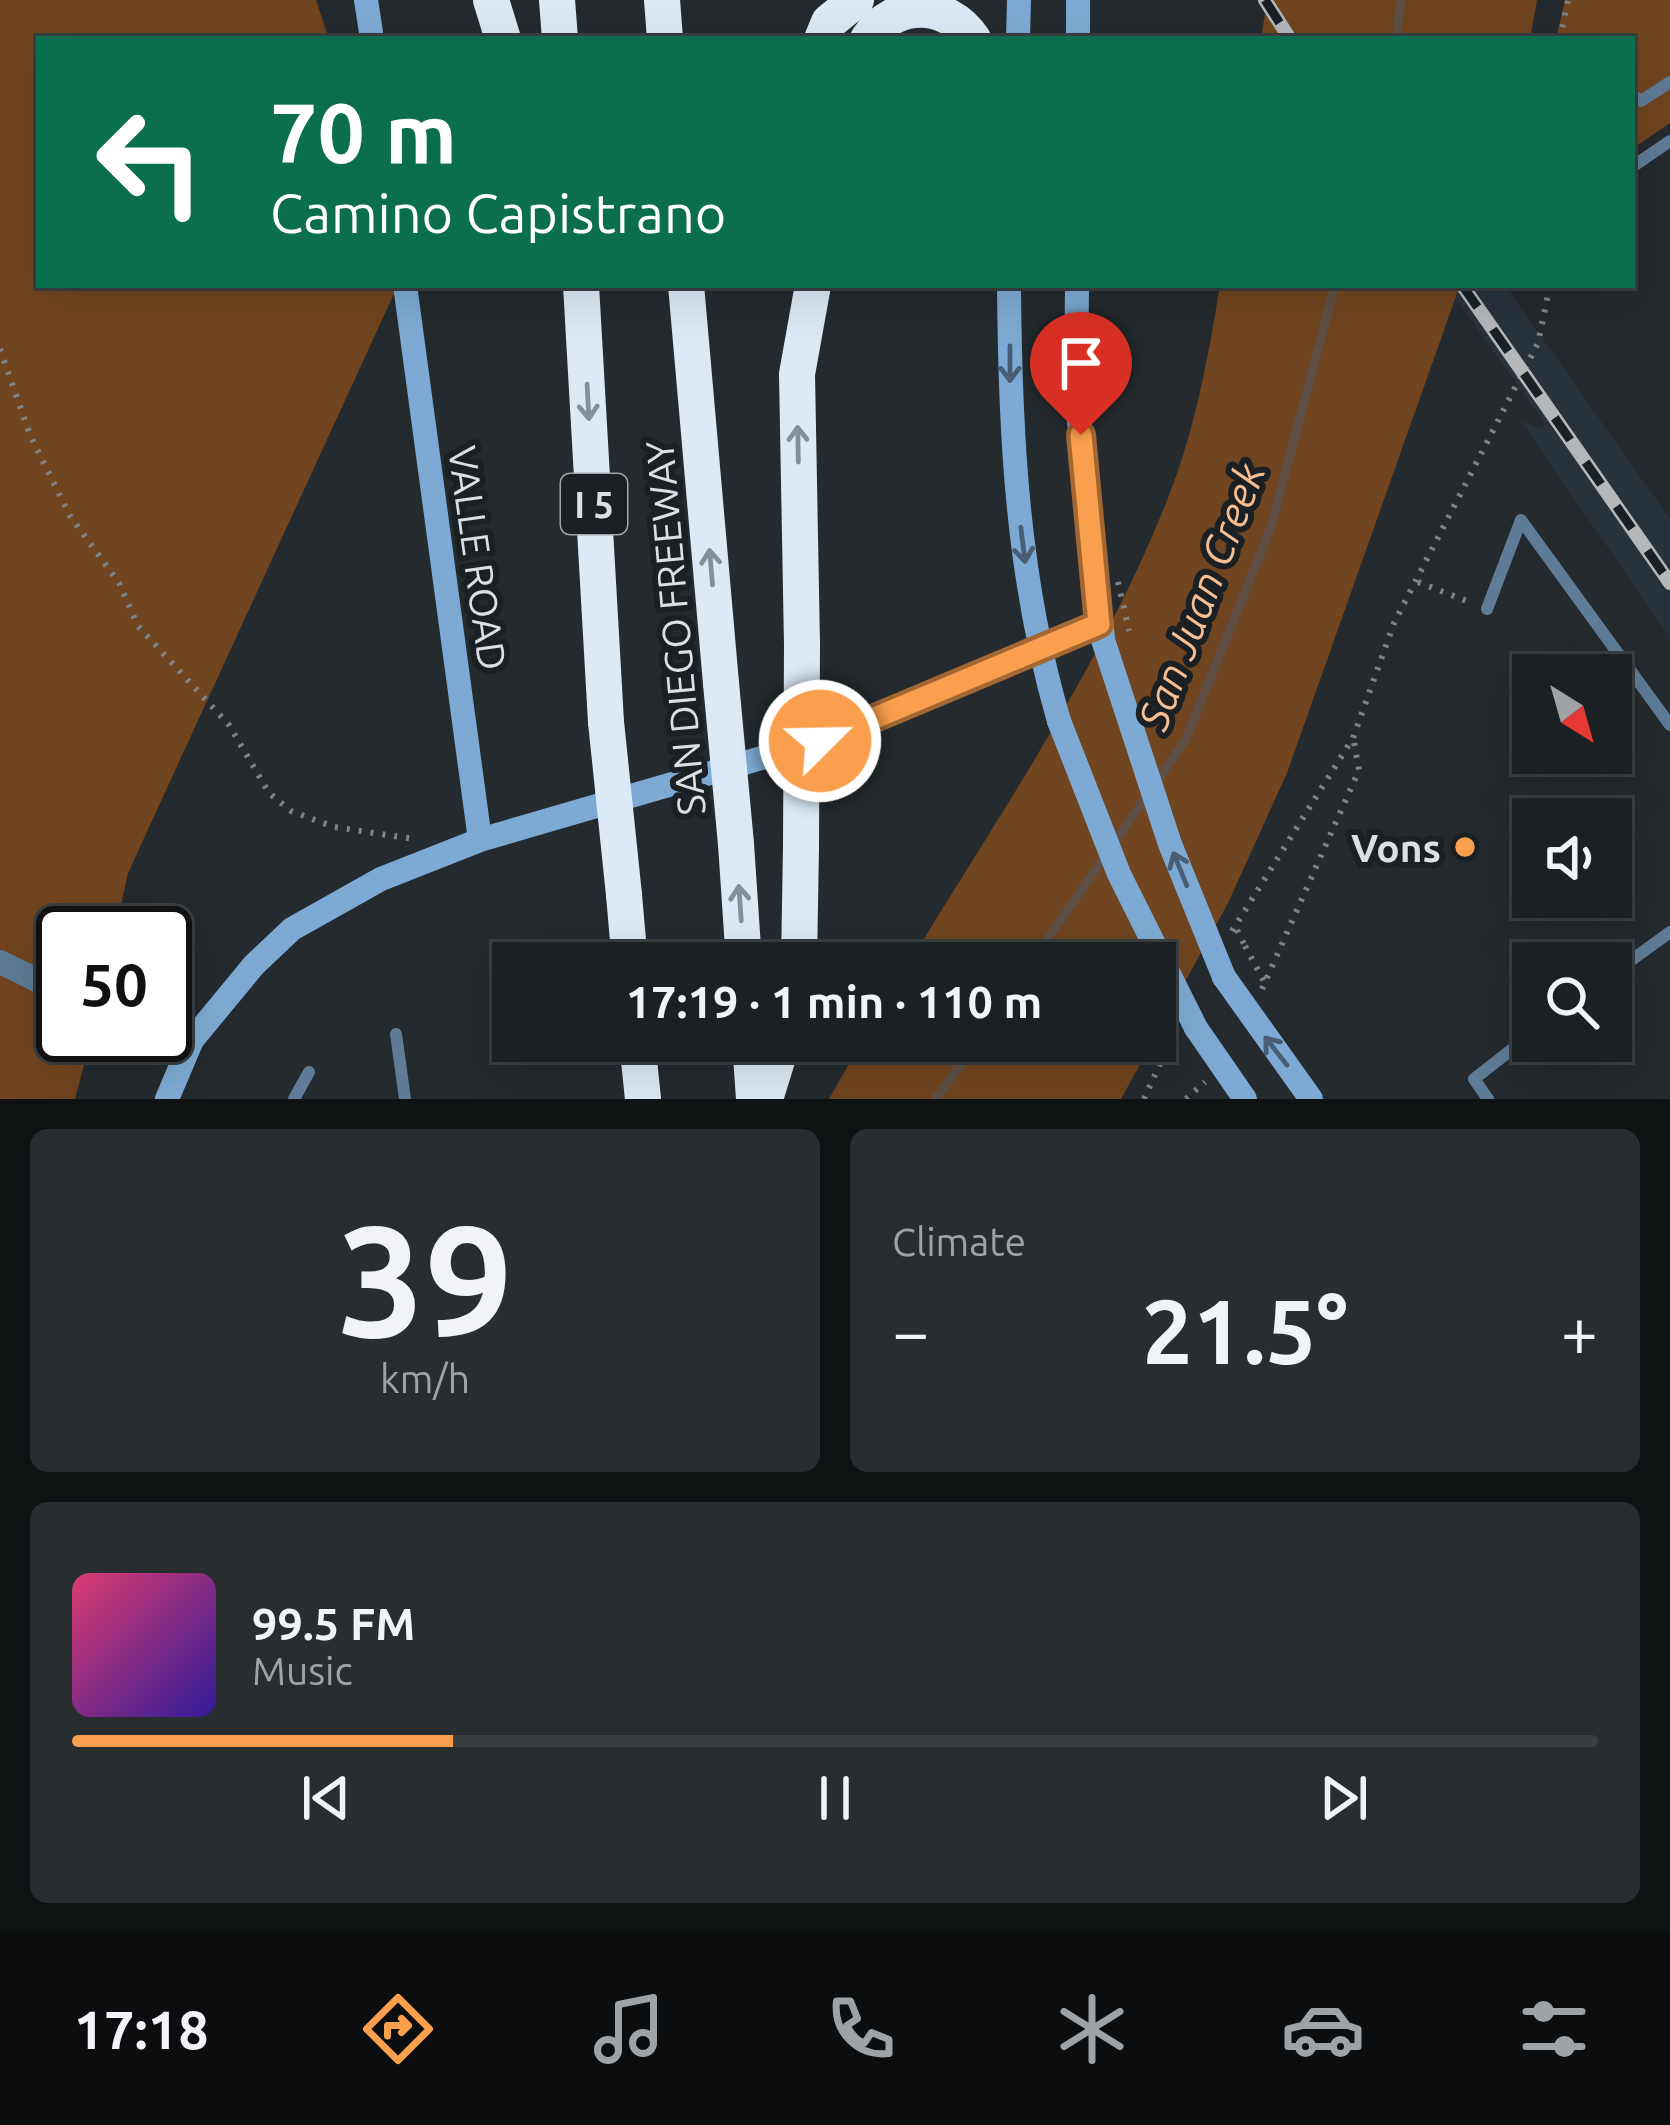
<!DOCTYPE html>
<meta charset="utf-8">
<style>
:root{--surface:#1b2022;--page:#282d2f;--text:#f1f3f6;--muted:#a0a3a5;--line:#393e40;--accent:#f99f4d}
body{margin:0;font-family:Ubuntu,sans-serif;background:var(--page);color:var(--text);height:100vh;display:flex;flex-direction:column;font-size:45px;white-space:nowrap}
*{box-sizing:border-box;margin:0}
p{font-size:39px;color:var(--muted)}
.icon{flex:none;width:66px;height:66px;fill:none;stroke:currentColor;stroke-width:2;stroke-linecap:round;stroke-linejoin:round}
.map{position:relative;height:1099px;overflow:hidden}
.panel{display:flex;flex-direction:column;gap:30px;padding:30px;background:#0f1213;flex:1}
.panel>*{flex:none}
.guide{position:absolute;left:36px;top:36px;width:1599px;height:252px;border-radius:0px;box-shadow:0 12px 48px #0002,0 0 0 3px var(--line);background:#0b6e4f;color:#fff;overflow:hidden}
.needle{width:78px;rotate:143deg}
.tools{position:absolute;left:1512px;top:654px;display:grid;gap:24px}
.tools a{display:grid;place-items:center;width:120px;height:120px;border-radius:0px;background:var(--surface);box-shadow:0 12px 48px #0002,0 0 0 3px var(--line);font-size:60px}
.speed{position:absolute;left:36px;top:906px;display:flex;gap:24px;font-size:60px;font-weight:700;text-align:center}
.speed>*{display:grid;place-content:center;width:156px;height:156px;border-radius:50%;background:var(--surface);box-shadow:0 12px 48px #0002,0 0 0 3px var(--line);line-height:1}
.speed .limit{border:6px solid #111;border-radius:18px;background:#fff;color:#111}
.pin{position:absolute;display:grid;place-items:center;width:102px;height:102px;color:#fff;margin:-123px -51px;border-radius:50% 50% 50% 0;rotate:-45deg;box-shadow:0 0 12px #0007}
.pin .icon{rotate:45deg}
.me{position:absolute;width:132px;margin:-66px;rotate:67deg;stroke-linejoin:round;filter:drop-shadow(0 0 9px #0008)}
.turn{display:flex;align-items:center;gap:42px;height:252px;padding:0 36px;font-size:54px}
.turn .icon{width:156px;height:156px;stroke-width:2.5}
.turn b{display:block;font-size:84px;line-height:102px}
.big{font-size:90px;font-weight:600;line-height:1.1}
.panel .card{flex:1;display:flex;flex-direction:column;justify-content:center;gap:18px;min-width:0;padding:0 42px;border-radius:18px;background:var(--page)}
.panel .dial{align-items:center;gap:0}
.dial b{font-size:156px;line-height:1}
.song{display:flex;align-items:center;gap:36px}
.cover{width:144px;height:144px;border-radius:18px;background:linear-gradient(135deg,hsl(340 70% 55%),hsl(250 70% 35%))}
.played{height:12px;border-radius:6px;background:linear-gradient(90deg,var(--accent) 25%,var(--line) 25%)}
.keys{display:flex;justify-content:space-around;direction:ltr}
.heat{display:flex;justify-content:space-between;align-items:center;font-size:66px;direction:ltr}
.panel .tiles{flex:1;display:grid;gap:30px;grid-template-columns:1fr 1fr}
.card:last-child{grid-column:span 2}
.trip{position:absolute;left:492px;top:942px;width:684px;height:120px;border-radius:0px;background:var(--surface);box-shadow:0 12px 48px #0002,0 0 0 3px var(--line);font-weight:600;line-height:120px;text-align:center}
.menu{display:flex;height:192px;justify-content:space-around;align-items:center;background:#0b0d0e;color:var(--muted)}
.menu .icon{width:84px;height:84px}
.menu .selected{color:var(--accent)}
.menu b{font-size:54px;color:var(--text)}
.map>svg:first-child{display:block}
</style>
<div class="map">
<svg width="1670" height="1099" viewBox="0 0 1670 1099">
<rect width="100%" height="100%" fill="#242a2e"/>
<path fill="#28323b" d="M 1446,285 L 1505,285 L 1670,519 L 1670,638 L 1520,420 L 1541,429 L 1546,425 Z"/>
<path fill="#70451f" d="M 0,0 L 316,0 L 329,39 L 39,39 L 39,285 L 398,285 L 128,873 L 115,933 L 63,933 L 63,1035 L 92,1035 L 75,1099 L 0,1099 Z
M 1267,0 L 1537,0 L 1530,39 L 1261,39 Z
M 1565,0 L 1670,0 L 1670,123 L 1632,149 L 1632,39 L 1556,39 Z
M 1220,285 L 1460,285 L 1287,773 L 1228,903 L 1155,1037 L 1155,963 L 909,963 C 1003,809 1106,659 1171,490 C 1196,425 1209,353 1220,285 Z
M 862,1041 L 1153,1041 L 1121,1099 L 829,1099 Z"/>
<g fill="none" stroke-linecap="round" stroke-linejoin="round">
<path stroke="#5e5046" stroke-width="9" d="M 1396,39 L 1401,0
M 1031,963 L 1186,739 L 1271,527 L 1335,285
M 936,1099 L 977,1041"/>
<path stroke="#7e8387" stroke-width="6" stroke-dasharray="3 9" stroke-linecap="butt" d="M 1560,39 L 1568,0
M 0,349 L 30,435 L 70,516 L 119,583 L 138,626 L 229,725 L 269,793 L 291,811 L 334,827 L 414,839
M 1418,582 L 1472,603
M 1232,931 L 1353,738 L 1394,623 L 1538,343 L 1550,285
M 1245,946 L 1266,985
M 1262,989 L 1359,770 L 1354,742
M 1144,1099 L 1172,1037
M 1186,1099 L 1205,1082"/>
<path stroke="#5f7b95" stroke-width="12" d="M 1632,95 L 1641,101 L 1670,82
M 1632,167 L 1670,141
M 1487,609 L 1521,520 L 1670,725
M 1611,975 L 1670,932
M 396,1034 L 405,1099
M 294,1099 L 309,1072
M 1488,1099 L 1474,1079 L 1533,1033"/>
<path stroke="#5f7b95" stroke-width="24" d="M 0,962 L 63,993
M 165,1031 L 192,1040"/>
<path stroke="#7daad4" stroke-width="24" d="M 366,0 L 372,39
M 1018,39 L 1019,0
M 1078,39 L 1078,0
M 405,285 L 480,840
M 1009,285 C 1010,433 1017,578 1059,721
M 1077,285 L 1076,394 L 1103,638
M 1224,977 L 1311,1099
M 1196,1028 L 1245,1099
M 167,1099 L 192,1040 L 254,965 L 292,929 L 381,879 L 480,840 L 820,741 L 1099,624"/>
<path stroke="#dceaf7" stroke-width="36" d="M 491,0 L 503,39
M 557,0 L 560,39
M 662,0 L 665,39
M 822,39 L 829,22 L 856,0
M 868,39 C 894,0 947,0 973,39
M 581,285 L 606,722
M 686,285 L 721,683
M 802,645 L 797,374 L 813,285
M 736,844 L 744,963
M 624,895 L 630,963
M 799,963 L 801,846
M 637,1041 L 643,1099
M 750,1041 L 754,1099
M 765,1099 L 783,1041"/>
<g stroke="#b4b8bb" stroke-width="14">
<path id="rail" d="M 1265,0 L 1290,39
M 1462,285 L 1670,583"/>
</g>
<use href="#rail" stroke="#1b2025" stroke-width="9" stroke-dasharray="27" stroke-linecap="butt"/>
<path stroke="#7e8387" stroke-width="6" stroke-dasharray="3 9" stroke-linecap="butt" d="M 1118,582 L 1129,631
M 1237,930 L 1245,946"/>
<path stroke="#7daad4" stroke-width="24" d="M 1103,640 L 1170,844 L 1224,977
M 1059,721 L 1119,874 L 1196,1028"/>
<path stroke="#dceaf7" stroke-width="36" d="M 721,683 L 736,844
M 606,722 L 624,895
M 801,846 L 802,645"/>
</g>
<defs><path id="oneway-shaft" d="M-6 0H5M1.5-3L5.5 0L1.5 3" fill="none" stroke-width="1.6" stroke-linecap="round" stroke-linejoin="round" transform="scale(3)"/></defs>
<g stroke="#475e74">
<use href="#oneway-shaft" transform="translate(1010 364) rotate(90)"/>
<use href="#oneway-shaft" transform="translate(1023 545) rotate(83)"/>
<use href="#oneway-shaft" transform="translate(1180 869) rotate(-112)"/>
<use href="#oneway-shaft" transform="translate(1276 1051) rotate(-128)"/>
</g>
<g stroke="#858f98">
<use href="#oneway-shaft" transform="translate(588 402) rotate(87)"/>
<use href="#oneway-shaft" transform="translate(798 444) rotate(-91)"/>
<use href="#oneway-shaft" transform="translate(711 567) rotate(-95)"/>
<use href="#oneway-shaft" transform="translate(740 903) rotate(-94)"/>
</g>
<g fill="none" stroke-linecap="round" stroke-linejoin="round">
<g stroke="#a26732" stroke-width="30">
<path id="route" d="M 820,741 L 1099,624 L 1081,435"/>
</g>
<use href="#route" stroke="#f99f4d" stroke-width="21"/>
</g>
<circle fill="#f99f4d" stroke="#1b2025" stroke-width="4.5" cx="1465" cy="847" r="12"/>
<g text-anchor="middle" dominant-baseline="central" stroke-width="12" stroke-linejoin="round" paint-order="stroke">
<rect fill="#1b2025" stroke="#a2a6aa" stroke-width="3" x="561" y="474" width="66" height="60" rx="9"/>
<g font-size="36" font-weight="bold" fill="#dce0e3">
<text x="594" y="504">I 5</text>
</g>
<g font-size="39" fill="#dce0e3" stroke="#1b2025">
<text transform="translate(478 558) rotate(82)">VALLE ROAD</text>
<text transform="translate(675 628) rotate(-95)">SAN DIEGO FREEWAY</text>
</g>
<g font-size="39" font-weight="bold" fill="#dce0e3" stroke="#1b2025" text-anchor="end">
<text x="1441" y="847">Vons</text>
</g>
<g font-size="42" font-style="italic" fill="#f6be91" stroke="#1b2025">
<text transform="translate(1201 596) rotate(-69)">San Juan Creek</text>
</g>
</g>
</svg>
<div class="tools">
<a><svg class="needle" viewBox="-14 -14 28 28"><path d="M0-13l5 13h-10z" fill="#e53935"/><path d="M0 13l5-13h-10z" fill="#a0a3a5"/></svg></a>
<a><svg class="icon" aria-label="sound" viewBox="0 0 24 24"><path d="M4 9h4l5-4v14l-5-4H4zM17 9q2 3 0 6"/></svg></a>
<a><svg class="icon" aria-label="search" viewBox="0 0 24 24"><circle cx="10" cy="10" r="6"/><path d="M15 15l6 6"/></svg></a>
</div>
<div class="speed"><div class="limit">50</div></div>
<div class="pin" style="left:1081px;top:435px;background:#d93025"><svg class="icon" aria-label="arrive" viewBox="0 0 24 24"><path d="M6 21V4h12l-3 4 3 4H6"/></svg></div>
<svg class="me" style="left:820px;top:741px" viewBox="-20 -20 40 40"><circle r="17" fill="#f99f4d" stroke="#fff" stroke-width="3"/><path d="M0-11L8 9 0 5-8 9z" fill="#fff"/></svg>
<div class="trip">17:19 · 1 min · 110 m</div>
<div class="guide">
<div class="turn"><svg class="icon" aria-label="left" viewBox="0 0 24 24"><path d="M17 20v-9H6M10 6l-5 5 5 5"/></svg><div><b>70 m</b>Camino Capistrano</div></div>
</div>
</div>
<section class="panel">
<div class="tiles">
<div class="card dial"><b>39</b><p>km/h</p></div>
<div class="card"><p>Climate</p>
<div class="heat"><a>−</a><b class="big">21.5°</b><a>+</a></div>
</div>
<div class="card">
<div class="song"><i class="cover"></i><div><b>99.5 FM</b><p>Music</p></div></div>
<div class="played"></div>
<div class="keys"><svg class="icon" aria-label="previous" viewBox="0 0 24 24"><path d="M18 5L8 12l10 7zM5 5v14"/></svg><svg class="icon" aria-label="pause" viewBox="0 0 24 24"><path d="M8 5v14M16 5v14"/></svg><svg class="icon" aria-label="next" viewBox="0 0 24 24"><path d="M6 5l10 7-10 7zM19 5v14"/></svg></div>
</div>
</div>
</section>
<nav class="menu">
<b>17:18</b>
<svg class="icon selected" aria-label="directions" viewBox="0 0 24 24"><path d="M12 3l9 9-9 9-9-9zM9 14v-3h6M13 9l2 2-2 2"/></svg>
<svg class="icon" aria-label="music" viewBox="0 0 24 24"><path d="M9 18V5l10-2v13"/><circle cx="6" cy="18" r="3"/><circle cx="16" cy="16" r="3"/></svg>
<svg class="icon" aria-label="phone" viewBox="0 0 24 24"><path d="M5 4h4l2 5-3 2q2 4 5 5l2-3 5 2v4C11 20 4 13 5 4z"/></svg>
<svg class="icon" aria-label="climate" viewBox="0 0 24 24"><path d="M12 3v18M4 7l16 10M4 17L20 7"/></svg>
<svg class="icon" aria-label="car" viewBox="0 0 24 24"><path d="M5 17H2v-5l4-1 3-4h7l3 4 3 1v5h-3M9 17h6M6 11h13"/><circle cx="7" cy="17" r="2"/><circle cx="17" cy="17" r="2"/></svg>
<svg class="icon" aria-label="filters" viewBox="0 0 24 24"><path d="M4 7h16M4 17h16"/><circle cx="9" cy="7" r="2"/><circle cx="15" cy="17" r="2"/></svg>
</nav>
